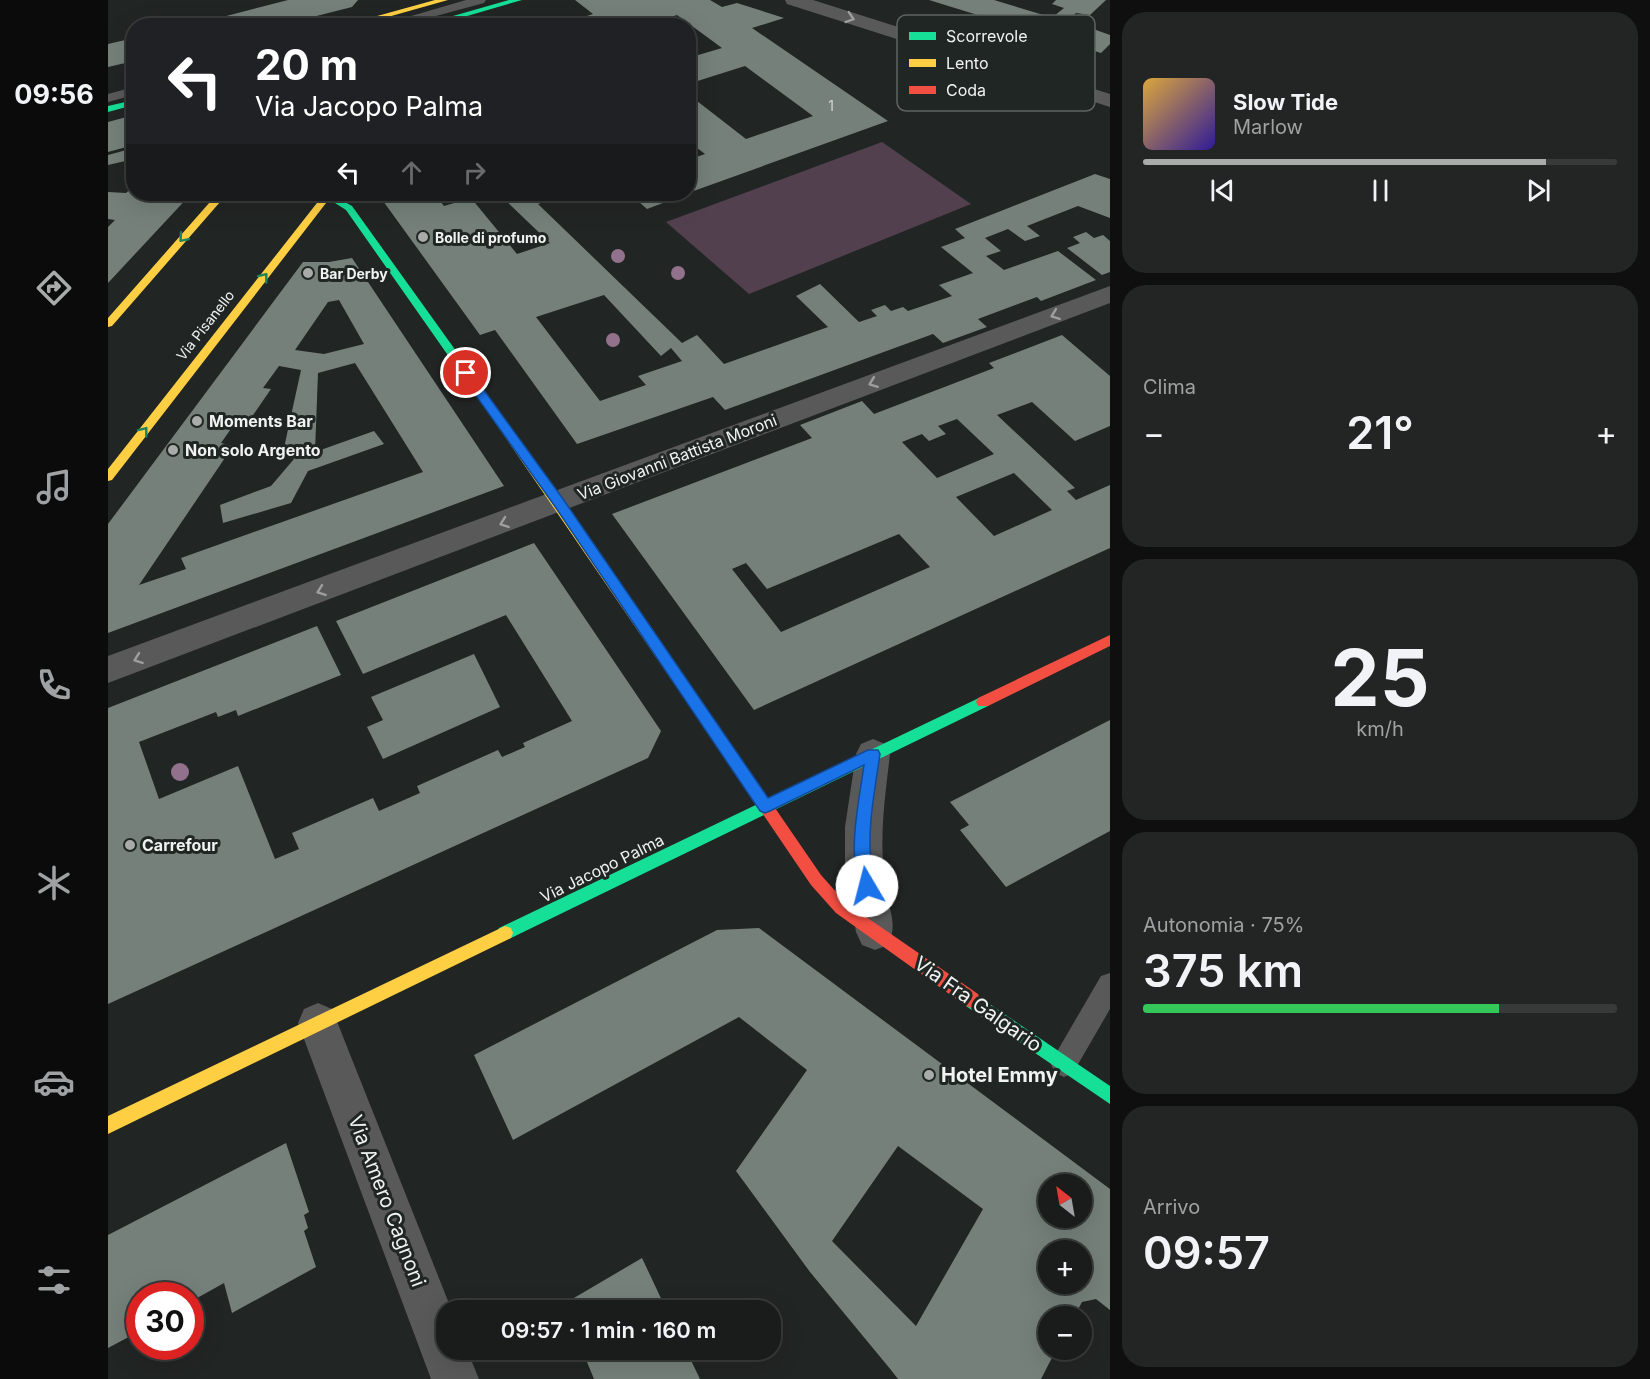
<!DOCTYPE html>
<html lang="it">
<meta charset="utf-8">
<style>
:root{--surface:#191c1a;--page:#222523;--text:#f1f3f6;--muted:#9fa1a2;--line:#373a39;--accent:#a8aba9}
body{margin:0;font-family:Inter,sans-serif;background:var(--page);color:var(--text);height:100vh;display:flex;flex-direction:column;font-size:22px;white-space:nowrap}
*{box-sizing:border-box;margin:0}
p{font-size:20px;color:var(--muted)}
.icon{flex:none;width:33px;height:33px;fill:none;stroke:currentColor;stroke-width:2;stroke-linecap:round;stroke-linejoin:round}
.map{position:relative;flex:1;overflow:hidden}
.side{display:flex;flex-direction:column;gap:12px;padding:12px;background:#0e0f0e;width:540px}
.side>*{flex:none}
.banner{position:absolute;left:18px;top:18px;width:570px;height:183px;border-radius:24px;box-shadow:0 6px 24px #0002,0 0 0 2px var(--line);background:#202124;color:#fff;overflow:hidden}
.needle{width:39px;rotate:329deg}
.controls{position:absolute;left:930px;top:1174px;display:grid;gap:12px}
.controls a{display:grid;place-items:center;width:54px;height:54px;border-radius:50%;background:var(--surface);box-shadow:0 6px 24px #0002,0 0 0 2px var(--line);font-size:30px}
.speed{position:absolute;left:18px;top:1282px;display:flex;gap:12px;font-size:30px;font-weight:700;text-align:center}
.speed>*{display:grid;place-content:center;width:78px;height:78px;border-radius:50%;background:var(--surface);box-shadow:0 6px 24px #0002,0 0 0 2px var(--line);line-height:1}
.speed .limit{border:9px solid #d22;background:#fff;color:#111}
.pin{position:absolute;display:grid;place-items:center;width:51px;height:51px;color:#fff;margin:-26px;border:3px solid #fff;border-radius:50%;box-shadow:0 2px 6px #0007}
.me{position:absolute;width:66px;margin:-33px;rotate:352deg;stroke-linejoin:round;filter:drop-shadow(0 0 4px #0008)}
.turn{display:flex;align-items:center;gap:21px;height:126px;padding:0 30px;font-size:27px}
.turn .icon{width:78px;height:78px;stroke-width:2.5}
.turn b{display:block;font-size:42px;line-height:51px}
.lanes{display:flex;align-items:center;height:57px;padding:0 30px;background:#0003;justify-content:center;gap:30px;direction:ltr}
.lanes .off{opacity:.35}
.big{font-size:45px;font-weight:600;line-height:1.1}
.side .tile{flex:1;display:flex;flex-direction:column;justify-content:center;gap:9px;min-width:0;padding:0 21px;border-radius:24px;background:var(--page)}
.side .dial{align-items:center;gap:0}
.dial b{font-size:78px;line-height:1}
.song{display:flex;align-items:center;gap:18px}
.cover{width:72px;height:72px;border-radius:9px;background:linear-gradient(135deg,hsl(40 70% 55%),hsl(250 70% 35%))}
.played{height:6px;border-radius:3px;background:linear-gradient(90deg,var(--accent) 85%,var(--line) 85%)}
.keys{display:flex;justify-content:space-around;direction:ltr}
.heat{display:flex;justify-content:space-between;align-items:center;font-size:33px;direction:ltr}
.charge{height:9px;border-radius:4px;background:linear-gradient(90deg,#34c759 75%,var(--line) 0)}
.trip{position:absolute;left:328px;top:1300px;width:345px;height:60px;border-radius:24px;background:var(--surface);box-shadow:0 6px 24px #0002,0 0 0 2px var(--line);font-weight:600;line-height:60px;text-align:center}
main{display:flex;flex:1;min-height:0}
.menu{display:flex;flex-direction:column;width:108px;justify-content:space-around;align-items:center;background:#0a0b0a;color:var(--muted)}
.menu .icon{width:42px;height:42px}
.menu .on{color:var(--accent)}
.menu b{font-size:27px;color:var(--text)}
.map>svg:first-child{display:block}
</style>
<main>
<nav class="menu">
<b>09:56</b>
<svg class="icon on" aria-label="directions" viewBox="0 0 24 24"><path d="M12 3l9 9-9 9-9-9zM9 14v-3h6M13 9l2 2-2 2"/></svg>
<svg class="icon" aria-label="music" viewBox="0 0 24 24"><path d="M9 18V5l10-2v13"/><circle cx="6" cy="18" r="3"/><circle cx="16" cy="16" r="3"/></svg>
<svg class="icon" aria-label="phone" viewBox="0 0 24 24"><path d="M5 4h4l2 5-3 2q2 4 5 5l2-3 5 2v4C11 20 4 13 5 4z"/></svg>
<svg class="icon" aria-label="climate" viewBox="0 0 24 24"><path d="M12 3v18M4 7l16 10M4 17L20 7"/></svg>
<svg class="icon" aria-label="car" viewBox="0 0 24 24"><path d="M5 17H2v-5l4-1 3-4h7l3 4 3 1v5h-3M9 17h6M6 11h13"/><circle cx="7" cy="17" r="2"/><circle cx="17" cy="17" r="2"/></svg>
<svg class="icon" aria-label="filters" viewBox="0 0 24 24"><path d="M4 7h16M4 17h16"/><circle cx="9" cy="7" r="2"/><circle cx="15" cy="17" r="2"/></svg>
</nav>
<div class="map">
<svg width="1002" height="1379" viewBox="0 0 1002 1379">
<rect width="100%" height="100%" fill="#212523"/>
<path fill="#52404e" d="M 774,142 L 863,204 L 641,294 L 558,222 Z"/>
<path fill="#75807a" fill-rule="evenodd" d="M 180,0 L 250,0 L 244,7 L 169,26 L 80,26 Z
M 467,0 L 602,0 L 614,7 L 629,3 L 676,18 L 644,28 L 780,121 L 580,193 L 580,160 L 597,154 L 580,141 L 580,94 L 638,139 L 705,116 L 637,66 L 580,84 L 580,58 L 614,48 L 569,15 L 535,26 L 448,26 L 485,14 Z
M 821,0 L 886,0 L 942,17 L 946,16 L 956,8 L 944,4 L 948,0 L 998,0 L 982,15 L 968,13 L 960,20 L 1002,35 L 1002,44 L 993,53 Z
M 26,38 L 26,61 L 0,67 L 0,44 Z
M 26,115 L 26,145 L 0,152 L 0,122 Z
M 26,148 L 26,159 L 0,165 L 0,155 Z
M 987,174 L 1002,179 L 1002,218 L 970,206 L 919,226 L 932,236 L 917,241 L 900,229 L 877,238 L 893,251 L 878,256 L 896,270 L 950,251 L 988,280 L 933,301 L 929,297 L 870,319 L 879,327 L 835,343 L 825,334 L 617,410 L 605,397 L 469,444 L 387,330 L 372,335 L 270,194 L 327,194 L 336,206 L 363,198 L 409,254 L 442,243 L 391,194 L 460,194 L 430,204 L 574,343 L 589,335 L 616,364 L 720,327 L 688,296 L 712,284 L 751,322 L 769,316 L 763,310 L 777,305 L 783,311 L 795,307 L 800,311 L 844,296 L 831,285 L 865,273 L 833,247 L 857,238 L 847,229 ZM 496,295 L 553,356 L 563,348 L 574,361 L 530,376 L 538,385 L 492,401 L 428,317 Z
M 26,186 L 26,194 L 83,194 L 0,283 L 0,227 L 7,220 L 0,219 L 0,192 L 18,193 Z
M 522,194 L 579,194 L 539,209 Z
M 978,232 L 986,238 L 995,235 L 1002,241 L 1002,272 L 994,275 L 959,248 L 972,243 L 965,237 Z
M 244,258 L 396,486 L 0,633 L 0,524 L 195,262 L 221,262 ZM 231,300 L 256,344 L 216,354 L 187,350 L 220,302 ZM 247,363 L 315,472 L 73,558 L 78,569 L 31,585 L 125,446 L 113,443 L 132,416 L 143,418 L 163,389 L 155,388 L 171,366 L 193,370 L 174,457 L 186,459 L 163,486 L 112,505 L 115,523 L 183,503 L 200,471 L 276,444 L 266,431 L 207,452 L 210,373 Z
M 954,335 L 1002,376 L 1002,426 L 967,441 L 924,402 L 889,415 L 967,488 L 959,491 L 968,500 L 1002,485 L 1002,548 L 646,710 L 504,514 L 704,438 L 692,425 L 754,401 L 766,414 L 886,368 L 881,363 ZM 849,419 L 886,454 L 829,478 L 794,442 L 814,434 L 821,441 L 838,434 L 830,426 ZM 906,473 L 944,510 L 886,536 L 848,497 ZM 791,534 L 822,567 L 673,632 L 624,569 L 638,563 L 659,589 Z
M 426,543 L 553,731 L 540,758 L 0,1004 L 0,708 L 209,626 L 233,675 L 130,716 L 128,710 L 110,717 L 108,712 L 31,742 L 51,799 L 130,766 L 167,859 L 191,849 L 184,833 L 265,798 L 271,811 L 312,793 L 309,786 L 390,750 L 394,757 L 417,747 L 415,743 L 464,721 L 398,615 L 255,674 L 228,621 Z
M 366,654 L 392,707 L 275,759 L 259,727 L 275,720 L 263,697 Z
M 1002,720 L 1002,831 L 898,887 L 852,830 L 861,825 L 842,802 Z
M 651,928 L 1002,1189 L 1002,1310 L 988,1299 L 974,1302 L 966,1317 L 940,1317 L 940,1350 L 948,1350 L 933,1379 L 790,1379 L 783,1370 L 702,1272 L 628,1171 L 699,1070 L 631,1017 L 405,1140 L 366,1055 L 609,930 ZM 790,1146 L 875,1209 L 808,1326 L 724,1241 ZM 940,1185 L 974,1185 L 974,1218 L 940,1218 ZM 940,1251 L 974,1251 L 974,1284 L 940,1284 Z
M 178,1143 L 201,1212 L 196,1215 L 200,1228 L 196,1231 L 208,1267 L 124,1313 L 116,1283 L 82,1302 L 82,1296 L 32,1296 L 32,1331 L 0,1348 L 0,1235 Z
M 534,1258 L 559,1311 L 457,1311 L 454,1305 Z
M 474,1350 L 578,1350 L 592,1379 L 486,1379 Z"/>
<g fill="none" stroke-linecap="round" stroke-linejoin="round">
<path fill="#595959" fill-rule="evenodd" d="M 358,0 L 378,0 L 376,3 L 291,26 L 269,26 Z
M 26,87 L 26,95 L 0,102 L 0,94 Z
M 1002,973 L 1002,1009 L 965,1073 L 956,1077 L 947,1073 L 943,1064 L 947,1055 L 993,976 Z"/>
<path fill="#595959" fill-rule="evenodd" d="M 677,0 L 705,0 L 1002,94 L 1002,107 L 679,4 Z
M 1002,286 L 1002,303 L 0,683 L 0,656 Z
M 765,739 L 777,744 L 782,754 C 776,806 770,844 779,896 C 783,915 789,926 780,945 L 767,950 L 754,945 L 748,932 L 737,863 L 737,827 L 748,754 L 753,744 Z
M 210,1003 L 224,1009 L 344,1311 L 339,1311 L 339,1350 L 359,1350 L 371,1379 L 323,1379 L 190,1023 L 196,1009 Z"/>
<path fill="#16e098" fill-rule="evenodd" d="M 401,0 L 414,0 L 325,26 L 310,26 Z
M 26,100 L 26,105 L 0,112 L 0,106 Z
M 189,194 C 208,192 228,196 244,206 L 399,422 L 399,428 L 391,428 L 238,210 L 227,203 Z
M 875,696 L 880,698 L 882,702 L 880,706 L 403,938 L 397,940 L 391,938 L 389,933 L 391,928 Z
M 864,992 L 1002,1086 L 1002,1104 L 858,1006 L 856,1000 L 858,994 Z"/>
<path fill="#ffcf43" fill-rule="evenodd" d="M 327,0 L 340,0 L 248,26 L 233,26 Z
M 109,194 L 119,194 L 4,326 L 0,327 L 0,318 Z
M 216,194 L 225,194 L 4,480 L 0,481 L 0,469 Z
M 395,421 L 399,422 L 610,725 L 612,729 L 610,733 L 605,735 L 600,733 L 391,428 L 391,422 Z
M 397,926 L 403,928 L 405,933 L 403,938 L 0,1134 L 0,1116 Z"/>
<path fill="#f24e42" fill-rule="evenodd" d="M 1002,635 L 1002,646 L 880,706 L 870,706 L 868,702 L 870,698 Z
M 605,723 L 610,725 L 713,875 L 738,903 L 870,994 L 872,1000 L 870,1006 L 864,1008 L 858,1006 L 728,913 L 703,885 L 600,733 L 598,729 L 600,725 Z"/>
</g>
<g fill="#91718b">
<circle cx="510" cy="256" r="7"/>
<circle cx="570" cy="273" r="7"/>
<circle cx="505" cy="340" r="7"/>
<circle cx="72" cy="772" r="9"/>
</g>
<defs><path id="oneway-chevron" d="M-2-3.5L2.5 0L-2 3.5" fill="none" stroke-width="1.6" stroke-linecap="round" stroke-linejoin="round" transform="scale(1.5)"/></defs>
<g stroke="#9d9e9d">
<use href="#oneway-chevron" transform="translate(742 18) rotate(18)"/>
<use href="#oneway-chevron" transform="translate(947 315) rotate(159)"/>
<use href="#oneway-chevron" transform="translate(765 383) rotate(159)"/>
<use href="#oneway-chevron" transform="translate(396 523) rotate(160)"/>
<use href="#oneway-chevron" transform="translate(213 591) rotate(160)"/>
<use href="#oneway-chevron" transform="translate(30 659) rotate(160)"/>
</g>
<g stroke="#1b835e">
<use href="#oneway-chevron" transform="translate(75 238) rotate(131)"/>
<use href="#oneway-chevron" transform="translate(156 277) rotate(-52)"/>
<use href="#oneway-chevron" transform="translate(36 431) rotate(-52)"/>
</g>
<path fill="#1a73e8" stroke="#114b97" stroke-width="1.5" d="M 358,370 L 362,371 L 455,499 L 660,798 L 760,750 L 770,750 L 772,754 C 767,790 759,827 763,863 C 764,873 769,882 765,891 L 759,893 L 754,891 C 738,856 751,802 756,765 L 662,811 L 657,813 L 652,811 L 446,505 L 354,376 L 353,373 Z"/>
<g fill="#a8aba9" stroke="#202623" stroke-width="2">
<circle cx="315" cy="237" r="6"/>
<circle cx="200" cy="273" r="6"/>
<circle cx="89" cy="421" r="6"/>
<circle cx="65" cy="450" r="6"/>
<circle cx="22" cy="845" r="6"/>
<circle cx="821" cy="1075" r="6"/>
</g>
<g text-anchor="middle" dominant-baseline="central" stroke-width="6" stroke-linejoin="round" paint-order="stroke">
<g font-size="14" fill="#d1d6d3">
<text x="723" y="105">1</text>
</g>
<g font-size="14" font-weight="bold" fill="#f0f3f1" stroke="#202623" text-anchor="start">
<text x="327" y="237">Bolle di profumo</text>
<text x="212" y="273">Bar Derby</text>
</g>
<g font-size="14" fill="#f0f3f1" stroke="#202623">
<text transform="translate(97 325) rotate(-52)">Via Pisanello</text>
</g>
<g font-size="16" font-weight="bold" fill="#f0f3f1" stroke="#202623" text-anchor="start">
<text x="101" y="421">Moments Bar</text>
<text x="77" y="450">Non solo Argento</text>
<text x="34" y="845">Carrefour</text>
</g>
<g font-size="16" fill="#f0f3f1" stroke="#202623">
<text transform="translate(569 457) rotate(-21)">Via Giovanni Battista Moroni</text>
<text transform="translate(494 868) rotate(-26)">Via Jacopo Palma</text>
</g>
<g font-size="20" fill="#f0f3f1" stroke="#202623">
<text transform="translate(870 1004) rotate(35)">Via Fra Galgario</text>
<text transform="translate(279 1201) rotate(69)">Via Amero Cagnoni</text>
</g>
<g font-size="20" font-weight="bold" fill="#f0f3f1" stroke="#202623" text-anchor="start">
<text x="833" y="1075">Hotel Emmy</text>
</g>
</g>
<rect x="789" y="15" width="198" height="96" rx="9" fill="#202623" stroke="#5e6461" stroke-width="1.5"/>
<rect x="801" y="32" width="27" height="8" fill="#16e098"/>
<rect x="801" y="59" width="27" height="8" fill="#ffcf43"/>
<rect x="801" y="86" width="27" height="8" fill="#f24e42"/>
<g font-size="16" fill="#f0f3f1">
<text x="838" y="42">Scorrevole</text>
<text x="838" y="69">Lento</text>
<text x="838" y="96">Coda</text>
</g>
</svg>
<div class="controls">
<a><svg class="needle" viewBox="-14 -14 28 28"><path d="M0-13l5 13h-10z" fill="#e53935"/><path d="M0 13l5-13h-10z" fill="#9fa1a2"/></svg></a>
<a>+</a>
<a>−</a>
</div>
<div class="speed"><div class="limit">30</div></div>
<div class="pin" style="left:358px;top:373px;background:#d93025"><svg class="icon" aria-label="arrive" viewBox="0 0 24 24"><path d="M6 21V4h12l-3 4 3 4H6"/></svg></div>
<svg class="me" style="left:759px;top:886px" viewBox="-20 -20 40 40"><circle r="19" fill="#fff"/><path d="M0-13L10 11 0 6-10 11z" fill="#1a73e8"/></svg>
<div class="trip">09:57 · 1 min · 160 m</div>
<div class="banner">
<div class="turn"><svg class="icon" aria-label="left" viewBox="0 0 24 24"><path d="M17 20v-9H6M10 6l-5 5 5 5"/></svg><div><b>20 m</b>Via Jacopo Palma</div></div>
<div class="lanes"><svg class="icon" aria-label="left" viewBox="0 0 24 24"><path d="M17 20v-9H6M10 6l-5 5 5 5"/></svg><svg class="icon off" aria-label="ahead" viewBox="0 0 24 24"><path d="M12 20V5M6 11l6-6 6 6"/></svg><svg class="icon off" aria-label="right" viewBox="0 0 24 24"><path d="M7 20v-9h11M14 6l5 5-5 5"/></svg></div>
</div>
</div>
<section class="side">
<div class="tile">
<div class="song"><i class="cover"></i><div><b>Slow Tide</b><p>Marlow</p></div></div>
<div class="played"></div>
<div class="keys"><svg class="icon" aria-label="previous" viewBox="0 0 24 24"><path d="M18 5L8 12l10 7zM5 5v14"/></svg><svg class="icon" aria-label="pause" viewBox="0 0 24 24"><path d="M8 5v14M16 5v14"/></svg><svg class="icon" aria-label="next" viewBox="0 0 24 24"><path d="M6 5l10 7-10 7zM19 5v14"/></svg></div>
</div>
<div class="tile"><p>Clima</p>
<div class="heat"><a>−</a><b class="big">21°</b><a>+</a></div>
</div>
<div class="tile dial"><b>25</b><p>km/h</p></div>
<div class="tile"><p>Autonomia · 75%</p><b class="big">375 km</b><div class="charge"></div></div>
<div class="tile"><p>Arrivo</p><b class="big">09:57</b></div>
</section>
</main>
